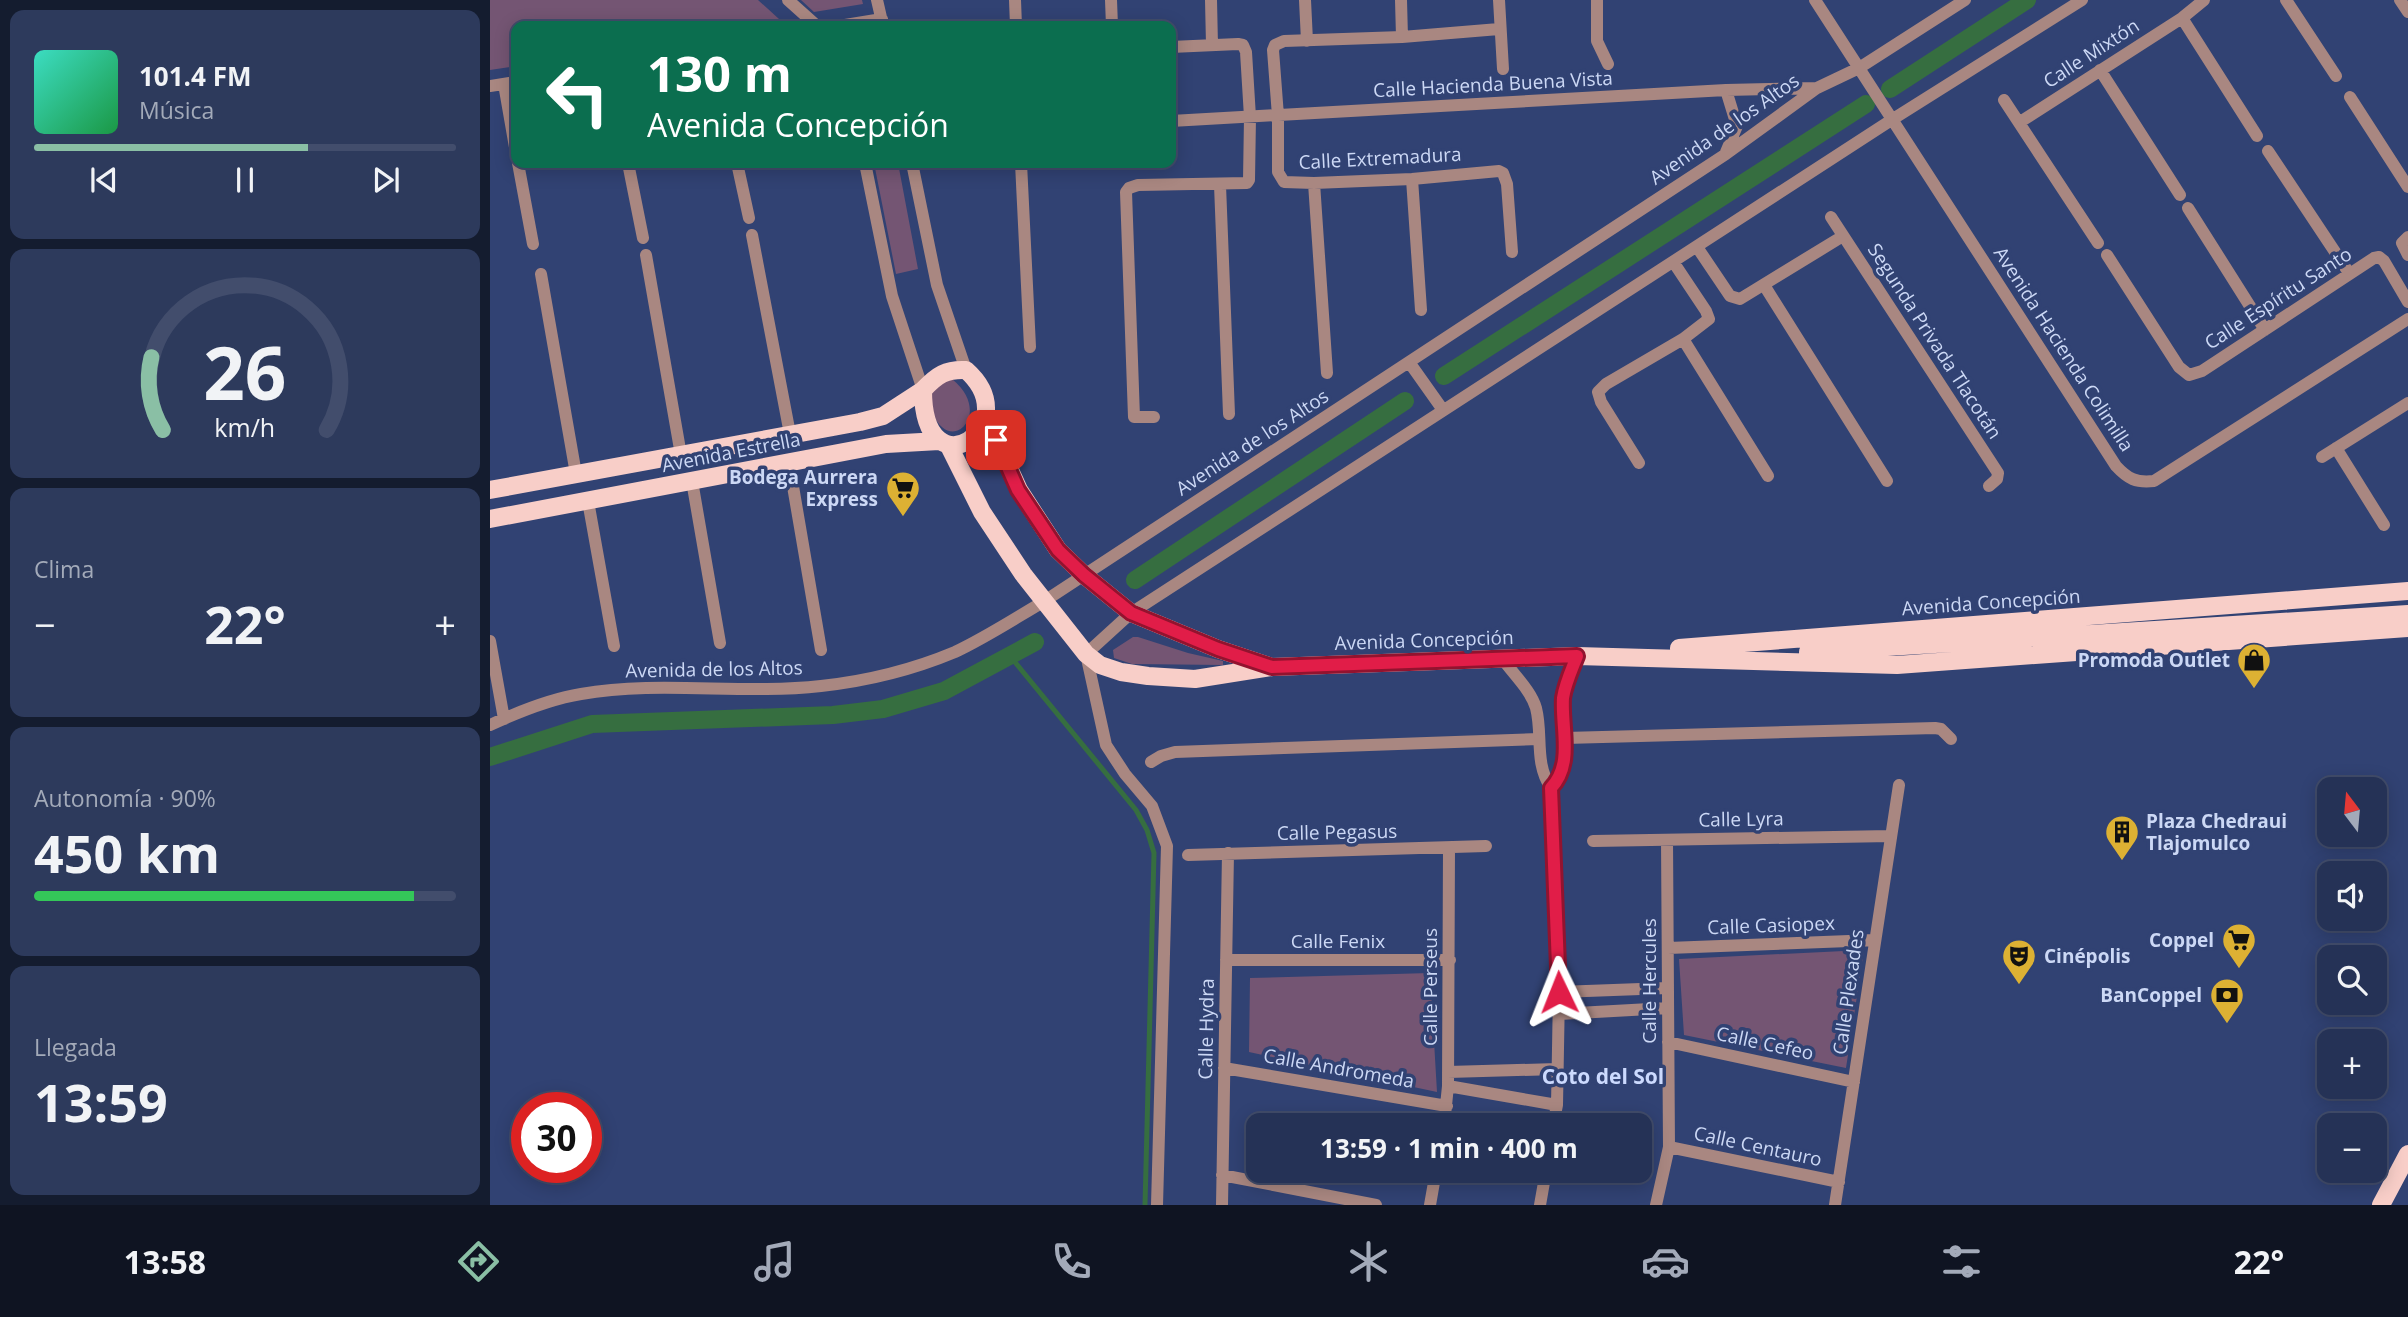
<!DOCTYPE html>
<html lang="es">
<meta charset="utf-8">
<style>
:root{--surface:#253256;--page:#2d3a5c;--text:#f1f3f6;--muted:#a3aab9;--line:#424d6c;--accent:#8abfa5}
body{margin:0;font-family:"Open Sans",sans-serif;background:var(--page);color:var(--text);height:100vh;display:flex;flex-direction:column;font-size:26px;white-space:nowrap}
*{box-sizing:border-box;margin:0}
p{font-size:23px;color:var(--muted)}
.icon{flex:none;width:38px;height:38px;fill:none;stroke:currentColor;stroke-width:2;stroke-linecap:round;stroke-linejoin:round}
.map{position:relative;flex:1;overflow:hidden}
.panel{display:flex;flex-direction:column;gap:10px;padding:10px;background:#141c2f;width:490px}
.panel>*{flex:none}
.hud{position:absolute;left:21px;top:21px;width:665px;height:147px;border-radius:14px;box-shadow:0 4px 18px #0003,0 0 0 2px var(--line);background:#0b6e4f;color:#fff;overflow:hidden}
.needle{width:46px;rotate:344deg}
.fabs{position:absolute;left:1827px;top:777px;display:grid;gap:14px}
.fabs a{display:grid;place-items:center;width:70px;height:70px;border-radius:14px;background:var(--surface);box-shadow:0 4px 18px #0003,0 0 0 2px var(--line);font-size:35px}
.speed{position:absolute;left:21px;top:1092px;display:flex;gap:14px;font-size:35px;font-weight:700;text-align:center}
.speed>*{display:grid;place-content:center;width:91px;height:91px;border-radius:50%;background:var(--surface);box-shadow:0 4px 18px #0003,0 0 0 2px var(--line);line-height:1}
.speed .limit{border:10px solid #d22;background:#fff;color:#111}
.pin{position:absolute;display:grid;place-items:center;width:60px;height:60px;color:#fff;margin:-30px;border-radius:14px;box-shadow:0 4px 10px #0006}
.me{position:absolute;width:77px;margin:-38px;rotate:358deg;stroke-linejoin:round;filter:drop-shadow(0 0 5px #0008)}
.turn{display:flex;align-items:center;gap:24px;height:147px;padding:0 21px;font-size:32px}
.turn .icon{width:91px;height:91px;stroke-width:2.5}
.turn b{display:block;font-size:49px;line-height:60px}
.big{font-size:52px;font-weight:700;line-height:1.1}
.panel .tile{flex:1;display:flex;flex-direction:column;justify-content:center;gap:10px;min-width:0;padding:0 24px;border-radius:14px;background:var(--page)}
.panel .dial{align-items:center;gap:0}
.dial svg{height:182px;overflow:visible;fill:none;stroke:var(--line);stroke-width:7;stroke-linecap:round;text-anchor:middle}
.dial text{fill:var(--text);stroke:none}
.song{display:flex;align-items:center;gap:21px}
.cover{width:84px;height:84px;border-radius:10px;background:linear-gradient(135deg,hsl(170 70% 55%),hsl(140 70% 35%))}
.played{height:7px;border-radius:4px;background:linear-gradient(90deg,var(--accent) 65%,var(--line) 65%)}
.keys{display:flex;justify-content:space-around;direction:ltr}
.heat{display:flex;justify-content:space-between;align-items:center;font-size:38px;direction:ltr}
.charge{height:10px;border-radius:5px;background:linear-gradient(90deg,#34c759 90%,var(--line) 0)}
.trip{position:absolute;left:756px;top:1113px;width:406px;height:70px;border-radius:14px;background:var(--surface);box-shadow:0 4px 18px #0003,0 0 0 2px var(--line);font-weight:700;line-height:70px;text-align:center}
.tab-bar{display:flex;height:112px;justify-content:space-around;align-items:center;background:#0f1422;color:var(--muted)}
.tab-bar .icon{width:49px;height:49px}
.tab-bar .current{color:var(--accent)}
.tab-bar b{font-size:32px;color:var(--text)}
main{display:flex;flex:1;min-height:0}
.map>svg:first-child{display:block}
</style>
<main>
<section class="panel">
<div class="tile">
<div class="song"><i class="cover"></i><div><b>101.4 FM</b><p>Música</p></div></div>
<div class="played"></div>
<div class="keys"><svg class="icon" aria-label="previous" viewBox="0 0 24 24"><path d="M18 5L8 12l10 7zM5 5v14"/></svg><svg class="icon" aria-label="pause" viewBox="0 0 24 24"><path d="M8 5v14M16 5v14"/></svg><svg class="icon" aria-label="next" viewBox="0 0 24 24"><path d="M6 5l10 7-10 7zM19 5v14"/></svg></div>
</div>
<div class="tile dial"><svg viewBox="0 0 100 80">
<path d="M14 69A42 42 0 1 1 86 69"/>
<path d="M14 69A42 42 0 0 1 9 37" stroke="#8abfa5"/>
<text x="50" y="56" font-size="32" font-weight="700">26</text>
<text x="50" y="72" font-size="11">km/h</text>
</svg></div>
<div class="tile"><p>Clima</p>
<div class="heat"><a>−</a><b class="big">22°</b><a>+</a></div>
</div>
<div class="tile"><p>Autonomía · 90%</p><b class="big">450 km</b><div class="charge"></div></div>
<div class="tile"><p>Llegada</p><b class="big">13:59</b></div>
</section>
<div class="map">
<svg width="1918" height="1205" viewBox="0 0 1918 1205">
<rect width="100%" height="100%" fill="#314273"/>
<path fill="#745573" d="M 0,0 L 268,0 L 289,19 L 246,26 L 26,26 L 26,66 L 0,70 Z
M 311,0 L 372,0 L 373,4 L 324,12 Z
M 384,163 L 408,163 L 428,269 L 406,274 Z
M 462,379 C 504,413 461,456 443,414 C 440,406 442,394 441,386 Z
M 643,637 L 648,637 L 698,653 L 733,661 L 733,665 L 642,664 L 624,658 L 623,650 Z
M 1374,950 L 1356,1068 L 1194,1035 L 1189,959 Z
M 940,973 L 947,1092 L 759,1052 L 760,978 Z"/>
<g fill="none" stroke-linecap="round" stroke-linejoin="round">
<path stroke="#366e40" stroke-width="5" d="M 520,656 L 646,810 L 657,830 L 664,853 L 655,1205"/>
<path stroke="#366e40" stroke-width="18" d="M 1400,89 L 1537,0
M 954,376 L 1376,104
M 645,580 L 915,401
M 0,757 L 102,724 L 343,715 L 393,709 L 454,691 L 545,642"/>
<path stroke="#a98781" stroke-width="12" d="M 298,0 L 327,26
M 387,0 L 393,26
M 525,0 L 526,26
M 621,0 L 622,26
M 721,0 L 722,45
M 815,0 L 817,41
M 911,0 L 912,37
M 1009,0 L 1013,69
M 1107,0 L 1107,41 L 1118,64
M 1325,0 L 1626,466 C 1638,479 1646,483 1664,481 L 1918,319
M 1796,0 L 1846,76
M 1910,0 L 1918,12
M 1692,18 L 1767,136
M 349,26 L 392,19
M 1009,29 L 912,37 L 794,41 L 785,45 L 783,50 L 788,116 L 788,172 L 794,182 L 824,183 L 922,179 L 1009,171 L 1013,173 L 1017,184 L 1022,252
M 1610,70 L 1690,195
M 14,84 L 26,153
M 0,86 L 26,82
M 1236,90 L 1247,126 L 1236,152
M 1860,97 L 1918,187
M 1514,100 L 1608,243
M 681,121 L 1236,90 L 1327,88
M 1530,122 L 1692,18 L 1714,0
M 1778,151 L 1859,273
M 28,163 L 43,244
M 138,163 L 153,238
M 247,163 L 259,218
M 375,163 L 402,296 L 433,390
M 422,163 L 447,285 L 476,370
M 531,163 L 540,347
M 922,179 L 931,310
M 824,183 L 837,373
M 730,185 L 739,414
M 1698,208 L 1775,330
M 1341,217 L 1508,473 L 1507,479 L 1499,486
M 262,235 L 300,434
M 1918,237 L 1912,243 L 1918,255
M 1207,247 L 1240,296 L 1250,299 L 1353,236
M 156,255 L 191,455
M 1617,255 L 1689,367 L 1699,375 L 1712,371 L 1884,258 L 1889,257 L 1894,261 L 1918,302
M 51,274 L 86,474
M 1274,285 L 1397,481
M 1193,339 L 1278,476
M 919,362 L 953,410
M 664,417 L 644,417 L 636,192 L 639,188 L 648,185 L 757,183 L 759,180 L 760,117 L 756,52 L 753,45 L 748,44 L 681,47
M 1846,448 L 1894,525
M 1832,457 L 1918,403
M 299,463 L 331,650
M 1149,463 L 1111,402 L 1108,392 L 1116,384 L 1193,339 L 1219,319 L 1216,311 L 1184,263
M 202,481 L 230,643
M 98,501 L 124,646
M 0,641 L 14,719
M 1012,658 C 1022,673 1041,690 1046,708 C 1053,735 1044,763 1061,788 L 1069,992 L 1067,1105 L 1063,1125
M 0,725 C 28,712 60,699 91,694 C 169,680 251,695 331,686 C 377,681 422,670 465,652 C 495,638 524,619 553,602 L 1236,154 L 1327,88 L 1369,68 L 1475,0
M 1075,738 L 1445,728 L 1451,729 L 1461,739
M 661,762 L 671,756 L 685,752 L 1049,739
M 1061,788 C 1084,764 1071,728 1074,698 C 1075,684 1082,669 1087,656
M 1103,841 L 1401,836
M 698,855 L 996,846
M 1178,948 L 1385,940
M 736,960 L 960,960
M 1069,992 L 1178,988
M 1069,1014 L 1178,1008
M 1178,1042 L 1364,1082
M 734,1068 L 957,1106
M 958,1072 L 1067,1069
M 958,1086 L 1067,1105
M 954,1125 L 958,1086 L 959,848
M 1179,1147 L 1349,1182
M 732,1175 L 886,1205
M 667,1205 L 677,846 L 662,806 L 635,774 L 616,745 L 596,654 L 641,613 L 1403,119 L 1592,0
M 732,1205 L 738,853
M 940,1205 L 946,1171
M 1050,1205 L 1056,1171
M 1166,1205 L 1179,1147 L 1177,840
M 1345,1205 L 1409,785"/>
<path stroke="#f8cec8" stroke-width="18" d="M 476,370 C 539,426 433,496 433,390 C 447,375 456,369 476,370 Z
M 495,415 L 529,490 L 568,550 L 594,575 L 641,613 L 728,649 L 779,666
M 459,446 L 492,512 L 533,574 L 596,654 L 610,665 L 631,672 L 658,676 L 705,679 L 782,667 L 1087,656 L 1407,665 L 1918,628
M 0,490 L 370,422 L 393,416 L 433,390
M 0,519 L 396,444 L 449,441
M 1189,648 L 1918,591
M 1318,652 L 1918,614
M 1891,1205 L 1918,1154"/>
</g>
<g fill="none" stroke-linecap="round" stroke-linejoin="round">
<g stroke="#92132f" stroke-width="18">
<path id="route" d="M 506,440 L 528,490 L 568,550 L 594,575 L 641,613 L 728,649 L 782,667 L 1087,656 C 1082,669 1075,684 1073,698 C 1071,728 1084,764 1061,788 L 1069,992"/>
</g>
<use href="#route" stroke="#e11d48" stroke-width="12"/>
</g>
<defs>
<g id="supermarket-pin" transform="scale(1.75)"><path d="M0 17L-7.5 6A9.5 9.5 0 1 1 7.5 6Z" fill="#ddb133" stroke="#314273"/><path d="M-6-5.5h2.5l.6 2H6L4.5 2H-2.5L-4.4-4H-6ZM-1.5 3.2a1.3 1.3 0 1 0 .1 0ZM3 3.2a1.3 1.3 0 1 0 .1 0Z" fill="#111"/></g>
<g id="shop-pin" transform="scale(1.75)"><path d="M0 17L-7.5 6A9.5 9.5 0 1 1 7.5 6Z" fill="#ddb133" stroke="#314273"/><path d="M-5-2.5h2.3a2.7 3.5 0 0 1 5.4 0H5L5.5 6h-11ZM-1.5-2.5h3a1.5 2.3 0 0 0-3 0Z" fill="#111"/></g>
<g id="building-pin" transform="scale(1.75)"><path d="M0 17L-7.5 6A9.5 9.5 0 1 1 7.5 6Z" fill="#ddb133" stroke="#314273"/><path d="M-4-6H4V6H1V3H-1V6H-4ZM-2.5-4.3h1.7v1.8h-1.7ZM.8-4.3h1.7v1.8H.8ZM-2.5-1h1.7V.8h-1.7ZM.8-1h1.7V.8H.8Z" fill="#111"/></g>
<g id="theatre-pin" transform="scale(1.75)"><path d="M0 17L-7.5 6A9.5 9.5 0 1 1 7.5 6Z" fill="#ddb133" stroke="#314273"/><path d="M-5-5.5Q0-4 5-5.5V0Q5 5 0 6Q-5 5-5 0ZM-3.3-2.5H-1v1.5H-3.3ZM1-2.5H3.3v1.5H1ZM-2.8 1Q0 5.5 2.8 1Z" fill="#111"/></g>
<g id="bank-pin" transform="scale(1.75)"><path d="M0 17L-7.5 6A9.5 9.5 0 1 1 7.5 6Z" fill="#ddb133" stroke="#314273"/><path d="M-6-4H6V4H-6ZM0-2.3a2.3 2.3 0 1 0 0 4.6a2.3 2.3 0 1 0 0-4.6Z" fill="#111"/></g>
</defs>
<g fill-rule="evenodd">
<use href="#supermarket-pin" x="413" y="488"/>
<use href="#shop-pin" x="1764" y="660"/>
<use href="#building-pin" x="1632" y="832"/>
<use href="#supermarket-pin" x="1749" y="940"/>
<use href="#theatre-pin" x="1529" y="956"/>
<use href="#bank-pin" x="1737" y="995"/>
</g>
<g text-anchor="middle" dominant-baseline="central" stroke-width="7" stroke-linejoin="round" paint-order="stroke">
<g font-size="19" fill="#ccd8f5" stroke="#314273">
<text transform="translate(1601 53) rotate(-33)">Calle Mixtón</text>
<text transform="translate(1003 84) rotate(-3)">Calle Hacienda Buena Vista</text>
<text transform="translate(1234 129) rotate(-35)">Avenida de los Altos</text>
<text transform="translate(890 158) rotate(-3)">Calle Extremadura</text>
<text transform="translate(1788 298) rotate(-33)">Calle Espíritu Santo</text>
<text transform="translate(1445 341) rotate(57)">Segunda Privada Tlacotán</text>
<text transform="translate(1574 349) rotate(57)">Avenida Hacienda Colimilla</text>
<text transform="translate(762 442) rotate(-33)">Avenida de los Altos</text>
<text transform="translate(241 452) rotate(-11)">Avenida Estrella</text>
<text transform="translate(1501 602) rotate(-4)">Avenida Concepción</text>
<text transform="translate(934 640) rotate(-2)">Avenida Concepción</text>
<text transform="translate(224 669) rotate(-1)">Avenida de los Altos</text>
<text transform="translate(1251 819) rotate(-1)">Calle Lyra</text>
<text transform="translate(847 832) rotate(-1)">Calle Pegasus</text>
<text transform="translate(1281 925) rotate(-2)">Calle Casiopex</text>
<text x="848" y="941">Calle Fenix</text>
<text transform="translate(1159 981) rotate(-90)">Calle Hercules</text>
<text transform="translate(940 987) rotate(-90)">Calle Perseus</text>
<text transform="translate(1358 992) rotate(-82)">Calle Plexades</text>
<text transform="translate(716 1029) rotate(-89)">Calle Hydra</text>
<text transform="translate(1275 1043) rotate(12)">Calle Cefeo</text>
<text transform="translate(849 1068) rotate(10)">Calle Andromeda</text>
<text transform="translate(1268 1146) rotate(12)">Calle Centauro</text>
</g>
<g font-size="19" font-weight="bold" fill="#ccd8f5" stroke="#314273" text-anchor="end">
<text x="388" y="477">Bodega Aurrera<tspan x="388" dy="22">Express</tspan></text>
<text x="1740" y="660">Promoda Outlet</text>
<text x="1656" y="821" text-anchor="start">Plaza Chedraui<tspan x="1656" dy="22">Tlajomulco</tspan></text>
<text x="1724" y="940">Coppel</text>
<text x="1554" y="956" text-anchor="start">Cinépolis</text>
<text x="1712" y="995">BanCoppel</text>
</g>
<g font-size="21" font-weight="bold" fill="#ccdafe" stroke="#314273">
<text x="1113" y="1076">Coto del Sol</text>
</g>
</g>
</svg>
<div class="fabs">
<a><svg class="needle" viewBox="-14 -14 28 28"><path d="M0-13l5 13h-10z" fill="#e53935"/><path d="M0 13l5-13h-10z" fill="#a3aab9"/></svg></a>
<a><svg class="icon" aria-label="sound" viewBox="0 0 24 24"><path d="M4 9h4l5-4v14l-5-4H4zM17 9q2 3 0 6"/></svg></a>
<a><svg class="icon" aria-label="search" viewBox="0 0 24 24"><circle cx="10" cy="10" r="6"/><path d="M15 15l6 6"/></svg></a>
<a>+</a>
<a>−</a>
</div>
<div class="speed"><div class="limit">30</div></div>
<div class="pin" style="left:506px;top:440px;background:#d93025"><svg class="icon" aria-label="arrive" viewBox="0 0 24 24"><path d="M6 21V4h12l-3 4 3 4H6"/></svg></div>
<svg class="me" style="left:1069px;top:992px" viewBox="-20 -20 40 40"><path d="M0-17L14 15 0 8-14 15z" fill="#e11d48" stroke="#fff" stroke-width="4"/></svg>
<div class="trip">13:59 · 1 min · 400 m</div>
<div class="hud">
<div class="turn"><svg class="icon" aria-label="left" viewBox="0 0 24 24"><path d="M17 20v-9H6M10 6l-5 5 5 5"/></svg><div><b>130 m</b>Avenida Concepción</div></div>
</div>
</div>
</main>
<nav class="tab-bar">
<b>13:58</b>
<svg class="icon current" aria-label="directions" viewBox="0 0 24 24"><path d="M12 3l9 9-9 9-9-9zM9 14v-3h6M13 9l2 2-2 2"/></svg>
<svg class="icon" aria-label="music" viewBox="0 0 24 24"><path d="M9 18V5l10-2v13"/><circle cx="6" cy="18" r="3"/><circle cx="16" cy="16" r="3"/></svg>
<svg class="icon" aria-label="phone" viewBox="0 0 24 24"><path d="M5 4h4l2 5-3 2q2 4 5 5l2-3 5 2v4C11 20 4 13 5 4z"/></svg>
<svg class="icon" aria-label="climate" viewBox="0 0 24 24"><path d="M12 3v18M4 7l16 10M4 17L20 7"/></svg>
<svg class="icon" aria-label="car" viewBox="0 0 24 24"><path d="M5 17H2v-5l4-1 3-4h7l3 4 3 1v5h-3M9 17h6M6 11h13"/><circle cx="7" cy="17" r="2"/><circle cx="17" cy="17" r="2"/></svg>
<svg class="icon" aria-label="filters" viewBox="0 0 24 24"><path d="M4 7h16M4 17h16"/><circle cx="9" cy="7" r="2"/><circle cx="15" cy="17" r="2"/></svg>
<b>22°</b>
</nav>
